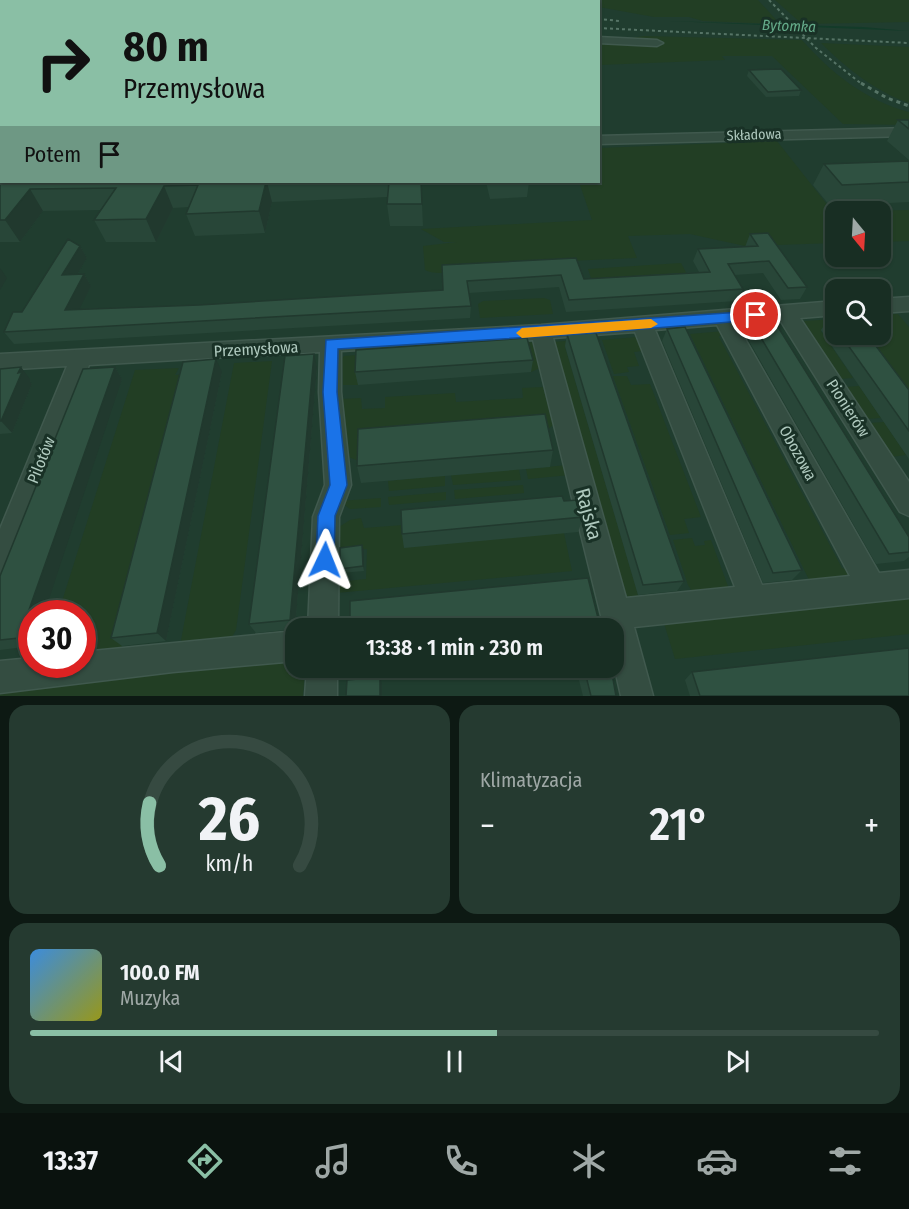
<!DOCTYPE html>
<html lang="pl">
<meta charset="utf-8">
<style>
:root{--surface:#182e23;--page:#253a30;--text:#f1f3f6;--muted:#9fa8a6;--line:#364a41;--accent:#8abfa5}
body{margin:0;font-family:"Fira Sans Condensed",sans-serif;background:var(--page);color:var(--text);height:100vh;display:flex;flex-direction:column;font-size:22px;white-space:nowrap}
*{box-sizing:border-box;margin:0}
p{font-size:20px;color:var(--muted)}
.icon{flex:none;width:33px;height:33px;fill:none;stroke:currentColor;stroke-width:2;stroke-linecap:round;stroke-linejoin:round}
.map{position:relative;height:696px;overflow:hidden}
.side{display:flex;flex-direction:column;gap:9px;padding:9px;background:#0d1913;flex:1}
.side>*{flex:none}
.hud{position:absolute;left:0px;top:0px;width:600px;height:183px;box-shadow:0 2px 4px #0004,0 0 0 2px var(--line);background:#8abfa5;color:#111;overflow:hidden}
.needle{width:39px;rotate:162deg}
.buttons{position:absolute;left:825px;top:201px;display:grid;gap:12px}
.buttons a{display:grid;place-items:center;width:66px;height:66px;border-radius:12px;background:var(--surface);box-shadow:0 2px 4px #0004,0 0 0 2px var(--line);font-size:30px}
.speed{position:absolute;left:18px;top:600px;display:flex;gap:12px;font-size:30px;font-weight:700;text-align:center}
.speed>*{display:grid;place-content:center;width:78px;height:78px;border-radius:50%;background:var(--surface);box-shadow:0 2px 4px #0004,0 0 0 2px var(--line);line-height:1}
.speed .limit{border:9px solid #d22;background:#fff;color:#111}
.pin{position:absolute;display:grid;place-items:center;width:51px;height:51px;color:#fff;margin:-26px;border:3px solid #fff;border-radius:50%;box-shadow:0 2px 6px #0007}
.me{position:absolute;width:66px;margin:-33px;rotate:2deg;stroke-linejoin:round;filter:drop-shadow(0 0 4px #0008)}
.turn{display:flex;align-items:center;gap:21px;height:126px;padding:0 24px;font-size:27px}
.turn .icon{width:78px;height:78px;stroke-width:2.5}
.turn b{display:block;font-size:42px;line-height:51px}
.then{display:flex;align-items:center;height:57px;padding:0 24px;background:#0003;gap:12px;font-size:22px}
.big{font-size:45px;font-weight:600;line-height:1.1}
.side .widget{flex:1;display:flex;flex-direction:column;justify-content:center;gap:9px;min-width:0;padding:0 21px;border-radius:18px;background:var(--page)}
.side .dial{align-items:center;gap:0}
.dial svg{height:156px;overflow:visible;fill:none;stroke:var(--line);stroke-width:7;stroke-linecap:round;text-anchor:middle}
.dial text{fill:var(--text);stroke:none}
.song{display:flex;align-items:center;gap:18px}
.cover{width:72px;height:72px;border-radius:9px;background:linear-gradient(135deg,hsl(210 70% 55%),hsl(60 70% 35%))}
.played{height:6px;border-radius:3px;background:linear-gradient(90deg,var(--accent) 55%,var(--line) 55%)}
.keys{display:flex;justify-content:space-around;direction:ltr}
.heat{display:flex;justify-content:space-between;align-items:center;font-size:33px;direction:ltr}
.side .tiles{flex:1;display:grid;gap:9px;grid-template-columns:1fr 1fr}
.widget:last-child{grid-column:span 2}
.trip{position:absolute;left:285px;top:618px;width:339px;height:60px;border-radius:18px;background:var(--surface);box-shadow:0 2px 4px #0004,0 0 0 2px var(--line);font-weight:600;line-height:60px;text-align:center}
.menu{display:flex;height:96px;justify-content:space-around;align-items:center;background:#0a120e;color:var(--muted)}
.menu .icon{width:42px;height:42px}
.menu .active{color:var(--accent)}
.menu b{font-size:27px;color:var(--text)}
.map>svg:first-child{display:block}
</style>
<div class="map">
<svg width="909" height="696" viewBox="0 0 909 696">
<rect width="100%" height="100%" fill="#203d2f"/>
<path fill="#223e24" d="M 496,0 L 758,0 L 780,24 L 703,21 L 689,17 L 654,17 L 599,7 L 598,2 Z
M 775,0 L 909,0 L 909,22 L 802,24 Z
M 644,36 L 802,40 C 830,72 866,101 909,112 L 909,125 L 843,124 L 772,56 L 722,56 L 725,60 L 599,65 L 599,43 Z
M 821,43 L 909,47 L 909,103 C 876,92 845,67 821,43 Z
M 777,141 L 833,212 L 836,212 L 835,243 L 745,246 L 690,234 L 628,236 L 637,258 L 473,265 C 462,272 436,276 425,270 L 423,246 L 457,242 L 444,242 L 421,229 L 592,220 L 579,182 L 598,182 L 599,148 Z
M 909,210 L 909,241 L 881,242 L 880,212 L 859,211 Z
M 681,263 L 689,278 L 593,284 L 588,269 Z
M 544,298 L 550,300 L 553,314 L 480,318 L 478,304 L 483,301 Z
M 898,314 L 909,327 L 909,395 L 864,335 L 880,334 L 881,315 Z
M 835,319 L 821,331 L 853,378 L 839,379 L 804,321 Z
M 724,331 L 719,337 L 842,568 L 857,573 L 852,581 L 811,584 L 690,334 Z
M 637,337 L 642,351 L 634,352 L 639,366 L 627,367 L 629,372 L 614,374 L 602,340 Z
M 591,339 L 565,347 L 639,598 L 625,599 L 552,342 Z
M 535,342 L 542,367 L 531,372 L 526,351 L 358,363 L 358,385 L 343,385 L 342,359 L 344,356 Z
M 272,361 L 236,630 L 229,642 L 186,647 L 181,640 L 234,363 Z
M 179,368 L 175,375 L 190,374 L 120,653 L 83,657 L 82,614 L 58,614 L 135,370 Z
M 613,376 L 627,376 L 631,385 L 650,384 L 701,517 L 684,519 L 689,533 L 670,535 Z
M 859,386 L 881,418 L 866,419 L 844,387 Z
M 543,387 L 553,425 L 542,435 L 361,462 L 339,453 L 341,399 L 361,398 L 362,409 L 385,408 L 385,397 L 455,393 L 456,402 L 523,398 L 522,388 Z
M 884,422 L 906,455 L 891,457 L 869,423 Z
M 567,465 L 570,475 L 528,479 L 526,469 Z
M 519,469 L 521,480 L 453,485 L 451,475 Z
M 445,475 L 445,486 L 389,491 L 388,481 Z
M 523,485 L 524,493 L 455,499 L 454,490 Z
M 446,492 L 446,500 L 389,505 L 388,497 Z
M 381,498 L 381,507 L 350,509 L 339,501 Z
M 361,518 L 364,528 L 403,525 L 564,533 L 572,571 L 336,593 L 337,582 L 366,579 L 367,549 L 337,552 L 339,527 L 350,520 Z
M 692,538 L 695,546 L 705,545 L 704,541 L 711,540 L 729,589 L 695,596 L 688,585 L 673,540 Z
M 909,594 L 909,634 L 675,659 L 663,620 Z
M 295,660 L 296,668 L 305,668 L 303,696 L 0,696 L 0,688 Z"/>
<path fill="#133b29" d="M 669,21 L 863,27 L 909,31 Z"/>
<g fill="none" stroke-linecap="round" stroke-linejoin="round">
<g stroke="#40594e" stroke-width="3">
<path id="minor" d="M 598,37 L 657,40 L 663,43 L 657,46 L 598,43 Z
M 0,60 L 2,60 L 2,68 L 0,68 Z
M 909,128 L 909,136 L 598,144 L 598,136 Z
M 909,297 L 909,311 L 880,313 L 880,299 Z
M 836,301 L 836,315 L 800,318 L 909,482 L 909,516 L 900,512 L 780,320 L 736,323 L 879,573 L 909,570 L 909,598 L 634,627 L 653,696 L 621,696 L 614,665 L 614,628 L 604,628 L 533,340 L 341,351 L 341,392 L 351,485 L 339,517 L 338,628 L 308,628 L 313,517 L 325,485 L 319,392 L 320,352 L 89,365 L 14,563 L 10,573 L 0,577 L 0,529 L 67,366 L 0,370 L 0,354 L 541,325 ZM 717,325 L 850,576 L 762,585 L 655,330 ZM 635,332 L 735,587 L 626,598 L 553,338 Z
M 296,631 L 296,661 L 173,672 L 0,693 L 0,661 L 32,658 L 32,664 L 82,664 L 82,652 Z
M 307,668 L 337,668 L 337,696 L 305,696 Z"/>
</g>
<use href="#minor" fill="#344d41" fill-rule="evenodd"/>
<path stroke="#567466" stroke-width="2" stroke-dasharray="3 3" stroke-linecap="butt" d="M 0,0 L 13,0
M 408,0 L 439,2
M 769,0 L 816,48 L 863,85
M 214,2 L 226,0
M 232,2 L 250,0
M 255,2 L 269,0
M 293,2 L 322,0
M 598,19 L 620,21
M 598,28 L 909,43"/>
<path stroke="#567466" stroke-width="3" stroke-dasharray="4 4" stroke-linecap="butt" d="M 861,83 L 887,98 L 909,106"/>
</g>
<path fill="#284638" d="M 749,70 L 801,90 L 799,96 L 766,97 L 747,76 Z
M 898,120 L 909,120 L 909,160 L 887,141 Z
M 0,141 L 2,182 L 421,182 L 423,226 L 390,226 L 387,204 L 388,197 L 272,202 L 265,233 L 195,236 L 186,214 L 189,207 L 173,208 L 156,242 L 106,242 L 94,220 L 101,210 L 43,211 L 20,242 L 0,242 Z
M 909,161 L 909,202 L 830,206 L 813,185 L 824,164 Z
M 486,182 L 529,182 L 527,197 L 490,199 Z
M 750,234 L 807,287 L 800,299 L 781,300 L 763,273 L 735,275 L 743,289 L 737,301 L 566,312 L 559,287 L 469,293 L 471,306 L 470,318 L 14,344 L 4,332 L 80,246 L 87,258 L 77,275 L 84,274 L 91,286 L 79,309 L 199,305 L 443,290 L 442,265 L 576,258 L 584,279 L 699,272 L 693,261 L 698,249 L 745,247 Z
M 829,318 L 836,318 L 836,334 L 867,334 L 909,390 L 909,459 L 821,330 Z
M 751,321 L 909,537 L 909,557 L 904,561 L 876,564 L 745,334 Z
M 667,329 L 802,570 L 792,580 L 763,583 L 662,341 Z
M 567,334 L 684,581 L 677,591 L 638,595 L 565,346 Z
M 533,360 L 531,372 L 358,385 L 355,372 Z
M 115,367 L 122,379 L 32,614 L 32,646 L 0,650 L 0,576 Z
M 317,367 L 295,629 L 256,633 L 249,624 Z
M 0,369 L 30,379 L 30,381 L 32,384 L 12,433 L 0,434 Z
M 222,372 L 166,641 L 122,646 L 111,638 Z
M 553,450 L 550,467 L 361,483 L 357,466 Z
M 564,501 L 583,517 L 578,532 L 404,548 L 402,534 Z
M 364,550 L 364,571 L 341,573 L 340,569 Z
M 598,618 L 594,627 L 577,628 L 350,628 Z
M 576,668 L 611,668 L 616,696 L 583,696 Z
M 692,672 L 909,696 L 690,696 L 685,680 Z"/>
<path fill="#21392e" d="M 266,182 L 267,182 L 272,202 L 265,233 L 259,211 Z
M 164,186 L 173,208 L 156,242 L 146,219 Z
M 30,189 L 43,211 L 20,242 L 5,220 Z
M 80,246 L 87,258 L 70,287 L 62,275 Z
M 0,268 L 7,278 L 0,290 Z
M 84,274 L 91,286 L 73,322 L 65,310 Z
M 314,354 L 317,367 L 295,629 L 290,620 Z
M 216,359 L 222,372 L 166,641 L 157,633 Z
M 21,367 L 30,379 L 30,381 L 32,384 L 12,433 L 1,421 Z
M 115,367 L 122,379 L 44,614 L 32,614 L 32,645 L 19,638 Z
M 362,545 L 364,550 L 364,571 L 363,566 Z
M 380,677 L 382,684 L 382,696 L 380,696 Z"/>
<path fill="#2f5141" stroke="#21392e" stroke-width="1.5" d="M 781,69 L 801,90 L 768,92 L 749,70 Z
M 898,120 L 909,120 L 909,129 Z
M 0,141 L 2,141 L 2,182 L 266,182 L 259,211 L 186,214 L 198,185 L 164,186 L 146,219 L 94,220 L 116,188 L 30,189 L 5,220 L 0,220 Z
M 909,161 L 909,182 L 842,185 L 824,164 Z
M 389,182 L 421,182 L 422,204 L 387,204 Z
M 768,233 L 807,287 L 788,288 L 769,261 L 728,264 L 743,289 L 569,300 L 561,275 L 467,281 L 471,306 L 4,332 L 13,312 L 22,312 L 68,239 L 80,246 L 62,275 L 84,274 L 65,310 L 199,305 L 443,290 L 442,265 L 576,258 L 584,279 L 710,272 L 698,249 L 758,246 L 750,234 Z
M 829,318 L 836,318 L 836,328 Z
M 773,319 L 909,537 L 909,552 L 889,554 L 751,321 Z
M 685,327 L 802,570 L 773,573 L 667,329 Z
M 596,333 L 684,581 L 643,585 L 567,334 Z
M 840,334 L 867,334 L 909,390 L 909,431 Z
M 527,338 L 533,360 L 355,372 L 356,350 Z
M 314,354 L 290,620 L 249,624 L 285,356 Z
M 216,359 L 157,633 L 111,638 L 183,362 Z
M 21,367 L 18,373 L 22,372 L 1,421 L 0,421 L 0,369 Z
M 115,367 L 19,638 L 0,640 L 0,576 L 83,369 Z
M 545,414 L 553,450 L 357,466 L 358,429 Z
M 562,496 L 564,501 L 578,500 L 583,517 L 402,534 L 401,510 Z
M 362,545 L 363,566 L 340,569 L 340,548 Z
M 588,578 L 598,618 L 499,628 L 350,628 L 350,601 Z
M 909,648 L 909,696 L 700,696 L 692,672 Z
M 584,668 L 611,668 L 616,696 L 590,696 L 591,696 Z
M 380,677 L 380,696 L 346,696 L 347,680 Z"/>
<path fill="#1a73e8" stroke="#114b97" stroke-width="1.5" d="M 756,311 L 762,315 L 756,320 L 566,335 L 338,349 L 337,392 L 347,485 L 335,516 L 334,560 L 332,566 L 325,569 L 319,566 L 316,560 L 318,516 L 330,485 L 323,392 L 326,340 Z"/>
<path fill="#f59e0b" d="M 651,319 L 658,324 L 651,328 L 522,338 L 516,333 L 522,328 Z"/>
<g text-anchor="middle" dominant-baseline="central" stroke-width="6" stroke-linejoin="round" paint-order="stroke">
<g font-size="14" fill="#afc9be" stroke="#193126">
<text transform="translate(754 135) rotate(-2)">Składowa</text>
</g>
<g font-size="15" font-style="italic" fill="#65ab8a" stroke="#193126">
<text transform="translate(789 26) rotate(2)">Bytomka</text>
</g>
<g font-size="16" fill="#afc9be" stroke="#193126">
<text transform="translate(256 349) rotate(-3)">Przemysłowa</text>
<text transform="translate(848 408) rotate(57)">Pionierów</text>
<text transform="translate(798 453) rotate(61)">Obozowa</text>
<text transform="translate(41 460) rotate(-68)">Pilotów</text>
</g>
<g font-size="20" fill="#afc9be" stroke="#193126">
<text transform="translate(589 514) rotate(75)">Rajska</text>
</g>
</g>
</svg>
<div class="buttons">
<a><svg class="needle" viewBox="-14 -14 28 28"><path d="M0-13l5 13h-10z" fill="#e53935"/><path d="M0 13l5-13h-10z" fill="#9fa8a6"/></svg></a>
<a><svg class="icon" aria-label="search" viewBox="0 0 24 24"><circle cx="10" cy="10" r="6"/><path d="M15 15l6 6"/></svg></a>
</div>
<div class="speed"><div class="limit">30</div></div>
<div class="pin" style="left:756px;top:315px;background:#d93025"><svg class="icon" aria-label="arrive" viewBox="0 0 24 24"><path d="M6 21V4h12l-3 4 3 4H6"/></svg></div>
<svg class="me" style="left:325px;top:560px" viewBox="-20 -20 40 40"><path d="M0-17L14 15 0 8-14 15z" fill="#1a73e8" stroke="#fff" stroke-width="4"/></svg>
<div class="trip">13:38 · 1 min · 230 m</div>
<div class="hud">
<div class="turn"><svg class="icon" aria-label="right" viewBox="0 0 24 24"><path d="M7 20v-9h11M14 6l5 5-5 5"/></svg><div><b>80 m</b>Przemysłowa</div></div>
<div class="then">Potem<svg class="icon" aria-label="arrive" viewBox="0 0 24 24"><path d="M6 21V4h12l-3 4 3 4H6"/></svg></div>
</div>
</div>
<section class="side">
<div class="tiles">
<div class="widget dial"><svg viewBox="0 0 100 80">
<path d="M14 69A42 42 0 1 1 86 69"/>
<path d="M14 69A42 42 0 0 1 9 37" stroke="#8abfa5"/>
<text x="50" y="56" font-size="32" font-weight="700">26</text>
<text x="50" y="72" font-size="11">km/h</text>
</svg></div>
<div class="widget"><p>Klimatyzacja</p>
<div class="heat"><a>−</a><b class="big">21°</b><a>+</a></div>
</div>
<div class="widget">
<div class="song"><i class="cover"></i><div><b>100.0 FM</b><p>Muzyka</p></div></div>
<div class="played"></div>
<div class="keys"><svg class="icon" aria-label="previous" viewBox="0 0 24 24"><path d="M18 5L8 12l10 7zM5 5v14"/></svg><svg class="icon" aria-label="pause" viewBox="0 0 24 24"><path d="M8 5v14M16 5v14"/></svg><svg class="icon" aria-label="next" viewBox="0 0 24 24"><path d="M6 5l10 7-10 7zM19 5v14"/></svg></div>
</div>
</div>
</section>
<nav class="menu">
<b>13:37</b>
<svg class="icon active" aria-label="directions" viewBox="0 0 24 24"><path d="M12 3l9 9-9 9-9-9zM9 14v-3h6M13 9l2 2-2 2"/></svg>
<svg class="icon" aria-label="music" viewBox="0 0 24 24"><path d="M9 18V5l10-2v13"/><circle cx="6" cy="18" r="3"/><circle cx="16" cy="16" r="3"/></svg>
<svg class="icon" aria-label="phone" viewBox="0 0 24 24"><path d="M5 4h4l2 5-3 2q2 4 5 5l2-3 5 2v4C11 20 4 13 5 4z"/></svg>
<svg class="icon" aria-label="climate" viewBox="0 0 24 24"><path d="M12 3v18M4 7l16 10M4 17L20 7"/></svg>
<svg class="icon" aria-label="car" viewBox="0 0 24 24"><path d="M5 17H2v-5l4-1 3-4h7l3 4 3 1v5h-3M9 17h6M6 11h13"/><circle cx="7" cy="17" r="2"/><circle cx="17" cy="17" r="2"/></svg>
<svg class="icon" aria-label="filters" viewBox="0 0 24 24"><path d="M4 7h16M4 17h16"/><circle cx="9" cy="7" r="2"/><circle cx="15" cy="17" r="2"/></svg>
</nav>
